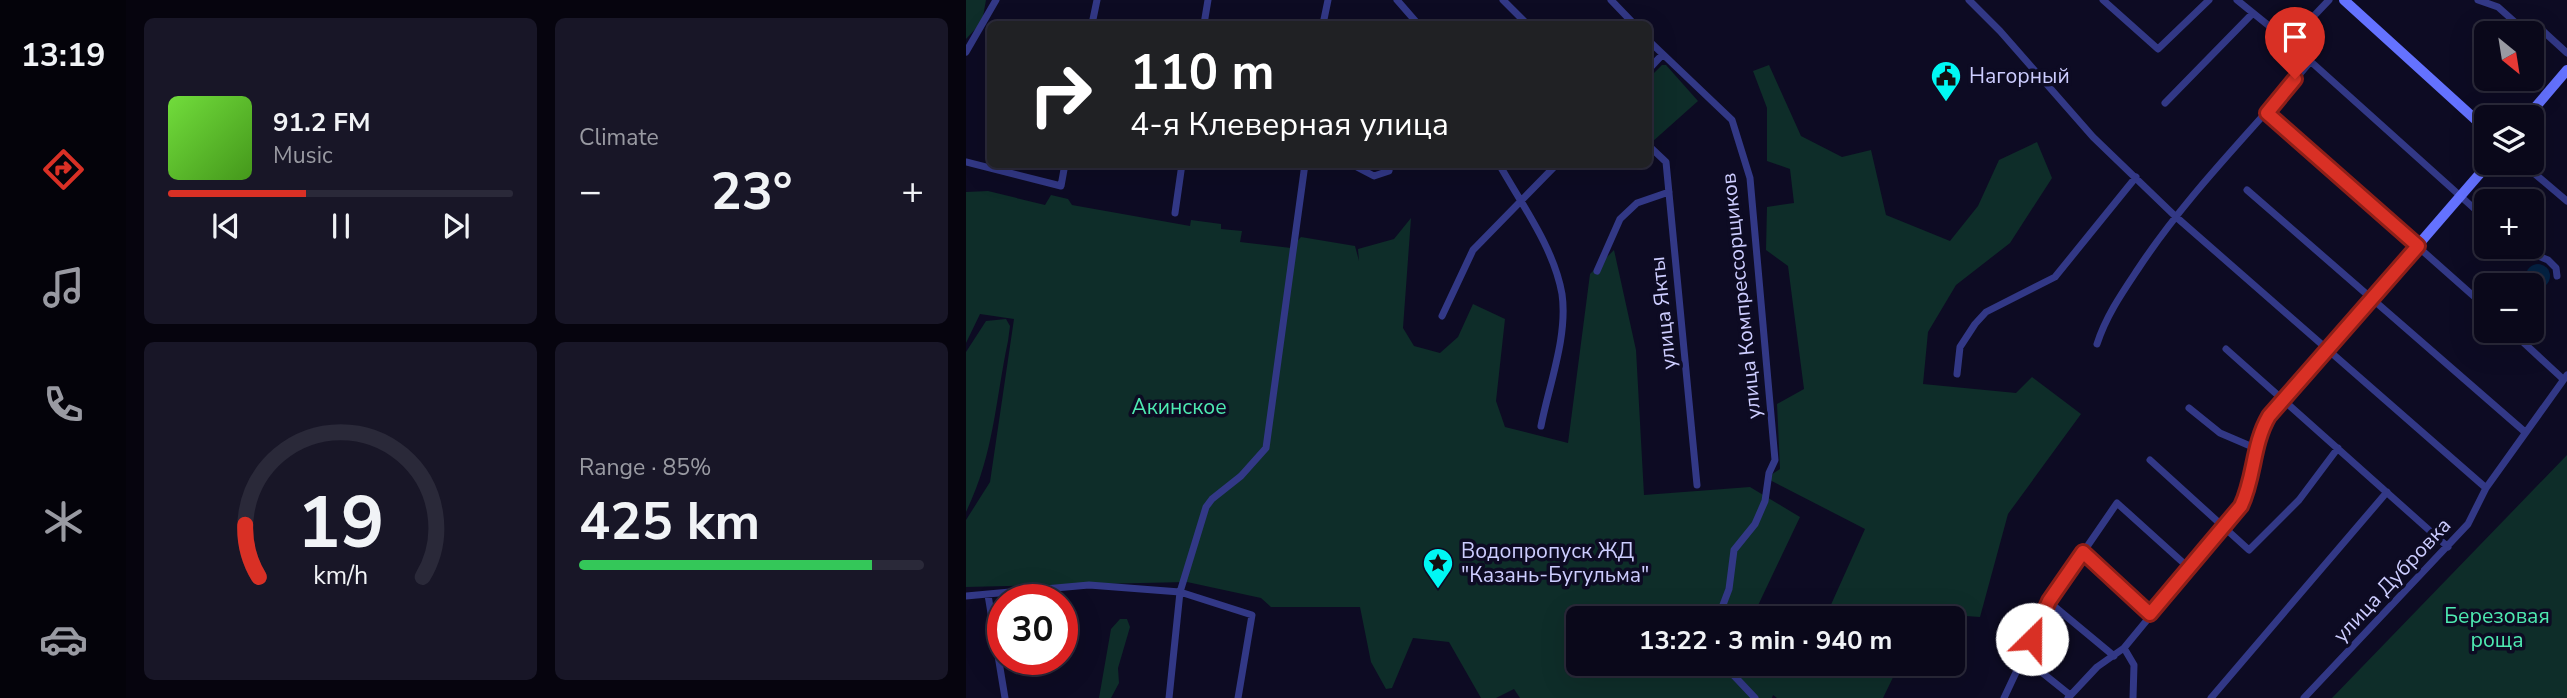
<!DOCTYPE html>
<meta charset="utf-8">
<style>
:root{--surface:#0a081a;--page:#181627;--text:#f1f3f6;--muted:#999aa2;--line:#2a2939;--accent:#d93025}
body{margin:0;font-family:"Nunito Sans",sans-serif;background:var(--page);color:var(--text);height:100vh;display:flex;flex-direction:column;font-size:26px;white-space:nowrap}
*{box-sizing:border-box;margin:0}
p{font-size:23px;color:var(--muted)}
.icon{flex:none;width:38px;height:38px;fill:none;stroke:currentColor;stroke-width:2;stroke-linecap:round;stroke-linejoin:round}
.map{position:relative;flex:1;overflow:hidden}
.sheet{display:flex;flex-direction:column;gap:18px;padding:18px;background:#06040e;width:840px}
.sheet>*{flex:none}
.banner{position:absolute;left:21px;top:21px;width:665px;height:147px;border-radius:10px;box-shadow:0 7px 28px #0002,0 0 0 2px var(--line);background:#202124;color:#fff;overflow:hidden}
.needle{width:46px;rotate:150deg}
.controls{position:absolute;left:1508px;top:21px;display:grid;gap:14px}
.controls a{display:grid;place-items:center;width:70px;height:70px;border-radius:10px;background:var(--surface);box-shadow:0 7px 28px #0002,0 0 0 2px var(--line);font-size:35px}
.speed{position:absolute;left:21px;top:584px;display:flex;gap:14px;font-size:35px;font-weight:700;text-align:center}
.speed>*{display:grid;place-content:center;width:91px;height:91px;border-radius:50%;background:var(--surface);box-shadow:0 7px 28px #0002,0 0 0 2px var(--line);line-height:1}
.speed .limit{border:10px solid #d22;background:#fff;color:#111}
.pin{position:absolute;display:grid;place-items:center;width:60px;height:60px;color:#fff;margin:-72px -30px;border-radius:50% 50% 50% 0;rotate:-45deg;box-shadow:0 0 7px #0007}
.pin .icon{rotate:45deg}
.me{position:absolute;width:77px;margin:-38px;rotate:23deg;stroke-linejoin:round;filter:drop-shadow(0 0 5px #0008)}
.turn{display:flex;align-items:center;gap:24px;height:147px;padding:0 28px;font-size:32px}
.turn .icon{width:91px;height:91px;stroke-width:2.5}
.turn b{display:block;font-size:49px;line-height:60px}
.big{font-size:52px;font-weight:700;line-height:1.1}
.sheet .widget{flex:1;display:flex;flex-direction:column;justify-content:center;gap:10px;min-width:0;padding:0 24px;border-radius:10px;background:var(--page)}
.sheet .dial{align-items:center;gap:0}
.dial svg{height:182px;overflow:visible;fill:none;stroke:var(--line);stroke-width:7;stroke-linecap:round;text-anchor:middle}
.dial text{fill:var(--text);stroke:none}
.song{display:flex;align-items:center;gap:21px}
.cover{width:84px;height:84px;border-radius:10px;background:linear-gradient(135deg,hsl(100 70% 55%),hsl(100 70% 35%))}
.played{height:7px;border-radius:4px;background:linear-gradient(90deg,var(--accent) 40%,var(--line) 40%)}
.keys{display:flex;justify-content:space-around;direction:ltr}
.heat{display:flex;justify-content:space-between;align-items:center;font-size:38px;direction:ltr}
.charge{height:10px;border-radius:5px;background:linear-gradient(90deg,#34c759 85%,var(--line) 0)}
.sheet .tiles{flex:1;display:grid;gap:18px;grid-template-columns:repeat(2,1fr)}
.trip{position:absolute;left:600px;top:606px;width:399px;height:70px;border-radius:10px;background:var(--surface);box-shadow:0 7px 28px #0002,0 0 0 2px var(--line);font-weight:700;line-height:70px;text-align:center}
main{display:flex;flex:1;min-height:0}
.menu{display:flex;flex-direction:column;width:126px;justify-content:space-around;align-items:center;background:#04030a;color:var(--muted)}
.menu .icon{width:49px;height:49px}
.menu .current{color:var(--accent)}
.menu b{font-size:32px;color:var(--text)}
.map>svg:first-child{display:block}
</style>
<main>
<nav class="menu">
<b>13:19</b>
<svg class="icon current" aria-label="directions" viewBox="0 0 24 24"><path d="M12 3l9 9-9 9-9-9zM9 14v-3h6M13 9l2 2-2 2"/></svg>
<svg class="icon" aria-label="music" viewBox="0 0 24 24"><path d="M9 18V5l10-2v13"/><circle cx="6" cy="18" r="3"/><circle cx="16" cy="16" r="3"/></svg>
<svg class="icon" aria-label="phone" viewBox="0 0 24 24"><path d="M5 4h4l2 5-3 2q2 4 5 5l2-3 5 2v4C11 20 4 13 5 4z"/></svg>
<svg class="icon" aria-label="climate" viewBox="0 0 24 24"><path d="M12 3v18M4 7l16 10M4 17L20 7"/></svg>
<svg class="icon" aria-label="car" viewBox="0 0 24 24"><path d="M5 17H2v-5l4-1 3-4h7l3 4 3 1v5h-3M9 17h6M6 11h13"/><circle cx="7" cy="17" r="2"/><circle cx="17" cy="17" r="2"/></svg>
</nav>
<section class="sheet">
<div class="tiles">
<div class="widget">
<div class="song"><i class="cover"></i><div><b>91.2 FM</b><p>Music</p></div></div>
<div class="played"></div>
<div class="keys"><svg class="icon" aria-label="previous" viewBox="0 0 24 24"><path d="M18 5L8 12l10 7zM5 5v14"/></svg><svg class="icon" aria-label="pause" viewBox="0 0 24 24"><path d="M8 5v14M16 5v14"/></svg><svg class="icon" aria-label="next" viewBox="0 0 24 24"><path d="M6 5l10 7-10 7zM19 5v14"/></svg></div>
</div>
<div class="widget"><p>Climate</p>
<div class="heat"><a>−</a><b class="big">23°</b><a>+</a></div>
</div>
<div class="widget dial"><svg viewBox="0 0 100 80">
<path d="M14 69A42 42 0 1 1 86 69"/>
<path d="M14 69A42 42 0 0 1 8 46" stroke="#d93025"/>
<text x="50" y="56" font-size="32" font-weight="700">19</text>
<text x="50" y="72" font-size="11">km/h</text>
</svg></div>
<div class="widget"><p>Range · 85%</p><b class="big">425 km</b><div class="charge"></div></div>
</div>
</section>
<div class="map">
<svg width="1601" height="698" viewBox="0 0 1601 698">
<rect width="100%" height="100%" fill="#0d0b23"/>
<path fill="#0e2d29" d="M 0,0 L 20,0 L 16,22 L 0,39 Z
M 696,65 L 700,65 L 732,101 L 686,142 L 683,138 L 683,78 Z
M 803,65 L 835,136 L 876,157 L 905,150 L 920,215 L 984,241 L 1012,206 L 1033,160 L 1071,142 L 1086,178 L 1044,243 L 990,285 L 962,332 L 957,384 L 1050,393 L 1066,377 L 1115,414 L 1042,514 L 1014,617 L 959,613 L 956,618 L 859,618 L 899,529 L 800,478 L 814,469 L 811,404 L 838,389 L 822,266 L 800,250 L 801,207 L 828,203 L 824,169 L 801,161 L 801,108 L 787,71 Z
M 22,191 L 79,205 L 85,195 L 102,199 L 106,205 L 224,226 L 225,220 L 255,224 L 255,229 L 276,231 L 274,242 L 325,248 L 335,237 L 389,246 L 393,261 L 392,249 L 428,239 L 445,218 L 437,328 L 448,346 L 474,353 L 492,337 L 507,304 L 539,319 L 530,401 L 539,427 L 602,443 L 624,274 L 648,250 L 670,350 L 678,495 L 784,487 L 834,517 L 786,618 L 612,618 L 612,663 L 934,663 L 917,698 L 811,698 L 807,695 L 806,698 L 554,698 L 548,689 L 530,698 L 515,698 L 483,642 L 447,638 L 426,688 L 420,689 L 405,662 L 394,607 L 305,607 L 295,598 L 221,582 L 0,587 L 0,520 L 24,482 L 48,319 L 14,314 L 0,343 L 0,192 Z
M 40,319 L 44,326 L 42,341 C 29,403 28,454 0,512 L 0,352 L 20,321 Z
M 1601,455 L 1601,698 L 1366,698 Z
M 154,619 L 161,619 L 164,627 L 152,668 L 153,683 L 145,698 L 133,698 L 145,629 Z"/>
<path fill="#052243" d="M1560 276a12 12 0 1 1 24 0a12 12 0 1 1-24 0Z"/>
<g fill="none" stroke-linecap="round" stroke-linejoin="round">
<path stroke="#323886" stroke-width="7" d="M 431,0 L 452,24
M 537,0 L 561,24
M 645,0 L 668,24
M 1003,0 L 1034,31 L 1127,137 L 1209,216 L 1520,488
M 1137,0 L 1192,49 L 1243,0
M 1271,0 L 1323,42 L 1521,220
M 1512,0 L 1532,7 L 1560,32 L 1576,30 L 1601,53
M 126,24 L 131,0
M 238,24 L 242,0
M 357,24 L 362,0
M 682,40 L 766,120 L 784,178 L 809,460 L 803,473 L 799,501 L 789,524 L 768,550 L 763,589 L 752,618
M 1323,42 L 1363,0
M 0,52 L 30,0
M 682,70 L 696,55
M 1199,103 L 1287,13
M 1301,113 L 1521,308
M 682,145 L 700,162 L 731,485
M 0,162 L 95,186 L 99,164
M 1556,163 L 1601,201
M 385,164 L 408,176 L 423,171 L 424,164
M 533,164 C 556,205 588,248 596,294 C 602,336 583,385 575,426
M 1281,190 L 1559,432
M 209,213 L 216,164
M 1550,247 L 1582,260 L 1590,268 L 1591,276
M 631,271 L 654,219 L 671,203 L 703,192
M 476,316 L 507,250 L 591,164
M 1545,331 L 1597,379
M 1131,344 C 1140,316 1156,293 1172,269 C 1222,193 1286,131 1344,62
M 1260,349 L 1482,547
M 991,374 L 994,347 L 1009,324 L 1020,312 L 1089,277 L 1170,177
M 1223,408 L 1254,433 L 1289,448
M 1184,460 L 1283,550 L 1333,500 L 1372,448
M 1117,552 L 1184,614
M 22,595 L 39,698
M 0,596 L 123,585 L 214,592 L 286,615 L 272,698
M 1083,602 L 1148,656
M 1158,648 L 1168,665 L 1167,698
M 1058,658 L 1104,695
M 756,663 L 789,698
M 203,698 L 214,592 L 240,507 L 246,499 L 275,476 L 300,448 L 339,164
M 1038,698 L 1083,602 L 1151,503 L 1223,568
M 1102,698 L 1131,667 L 1158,648 L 1275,506 C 1295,464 1281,437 1319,399
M 1245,698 L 1421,492
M 1338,698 L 1502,524 L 1520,488 L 1601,375"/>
<path stroke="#6472ff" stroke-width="10" d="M 1378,0 L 1521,130
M 1561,117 L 1601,70
M 1319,399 L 1523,163"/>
</g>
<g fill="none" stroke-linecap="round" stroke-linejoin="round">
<g stroke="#8d1f18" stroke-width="18">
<path id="route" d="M 1066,639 L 1083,601 L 1117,552 L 1184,614 L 1275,506 C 1289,477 1286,445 1303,416 L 1452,246 L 1301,113 L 1329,79"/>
</g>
<use href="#route" stroke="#d93025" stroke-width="12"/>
</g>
<defs>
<g id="civic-pin" transform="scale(1.575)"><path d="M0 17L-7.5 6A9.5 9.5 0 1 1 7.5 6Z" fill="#00f8f4" stroke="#0d0b23"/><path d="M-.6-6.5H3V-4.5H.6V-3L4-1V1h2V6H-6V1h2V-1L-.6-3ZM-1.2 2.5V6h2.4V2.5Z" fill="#111"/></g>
<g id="sight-pin" transform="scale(1.575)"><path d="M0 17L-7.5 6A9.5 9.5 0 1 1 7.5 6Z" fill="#00f8f4" stroke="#0d0b23"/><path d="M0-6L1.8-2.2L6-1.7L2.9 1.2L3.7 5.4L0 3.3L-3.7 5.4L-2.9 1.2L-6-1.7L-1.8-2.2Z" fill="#111"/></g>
</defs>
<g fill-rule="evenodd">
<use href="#civic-pin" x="980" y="76"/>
<use href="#sight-pin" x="472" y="563"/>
</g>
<g text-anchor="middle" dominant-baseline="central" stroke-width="7" stroke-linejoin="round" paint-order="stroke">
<g font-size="21" fill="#cdcdff" stroke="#0d0b23" text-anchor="start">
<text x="1003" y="76">Нагорный</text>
<text x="495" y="551">Водопропуск ЖД<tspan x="495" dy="24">"Казань-Бугульма"</tspan></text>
</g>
<g font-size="21" fill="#cdcdff" stroke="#0d0b23">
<text transform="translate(775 296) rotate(-96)">улица Компрессорщиков</text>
<text transform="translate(697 313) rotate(-96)">улица Якты</text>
<text transform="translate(1426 580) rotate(-47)">улица Дубровка</text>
</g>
<g font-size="21" fill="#4eeab1" stroke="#0d0b23">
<text x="213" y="407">Акинское</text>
<text x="1531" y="616">Березовая<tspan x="1531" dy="24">роща</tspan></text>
</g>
</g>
</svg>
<div class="controls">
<a><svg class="needle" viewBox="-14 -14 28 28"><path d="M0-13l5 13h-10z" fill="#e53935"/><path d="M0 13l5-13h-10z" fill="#999aa2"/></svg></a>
<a><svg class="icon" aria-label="layers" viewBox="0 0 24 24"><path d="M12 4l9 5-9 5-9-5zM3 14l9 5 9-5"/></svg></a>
<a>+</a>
<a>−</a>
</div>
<div class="speed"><div class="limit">30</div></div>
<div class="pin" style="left:1329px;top:79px;background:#d93025"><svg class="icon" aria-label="arrive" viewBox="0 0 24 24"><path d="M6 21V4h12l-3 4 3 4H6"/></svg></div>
<svg class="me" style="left:1066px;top:639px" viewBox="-20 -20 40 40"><circle r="19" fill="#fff"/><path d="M0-13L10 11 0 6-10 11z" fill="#d93025"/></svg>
<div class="trip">13:22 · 3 min · 940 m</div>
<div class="banner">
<div class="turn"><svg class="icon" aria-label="right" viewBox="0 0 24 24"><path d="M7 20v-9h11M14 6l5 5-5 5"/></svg><div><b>110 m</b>4-я Клеверная улица</div></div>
</div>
</div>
</main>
